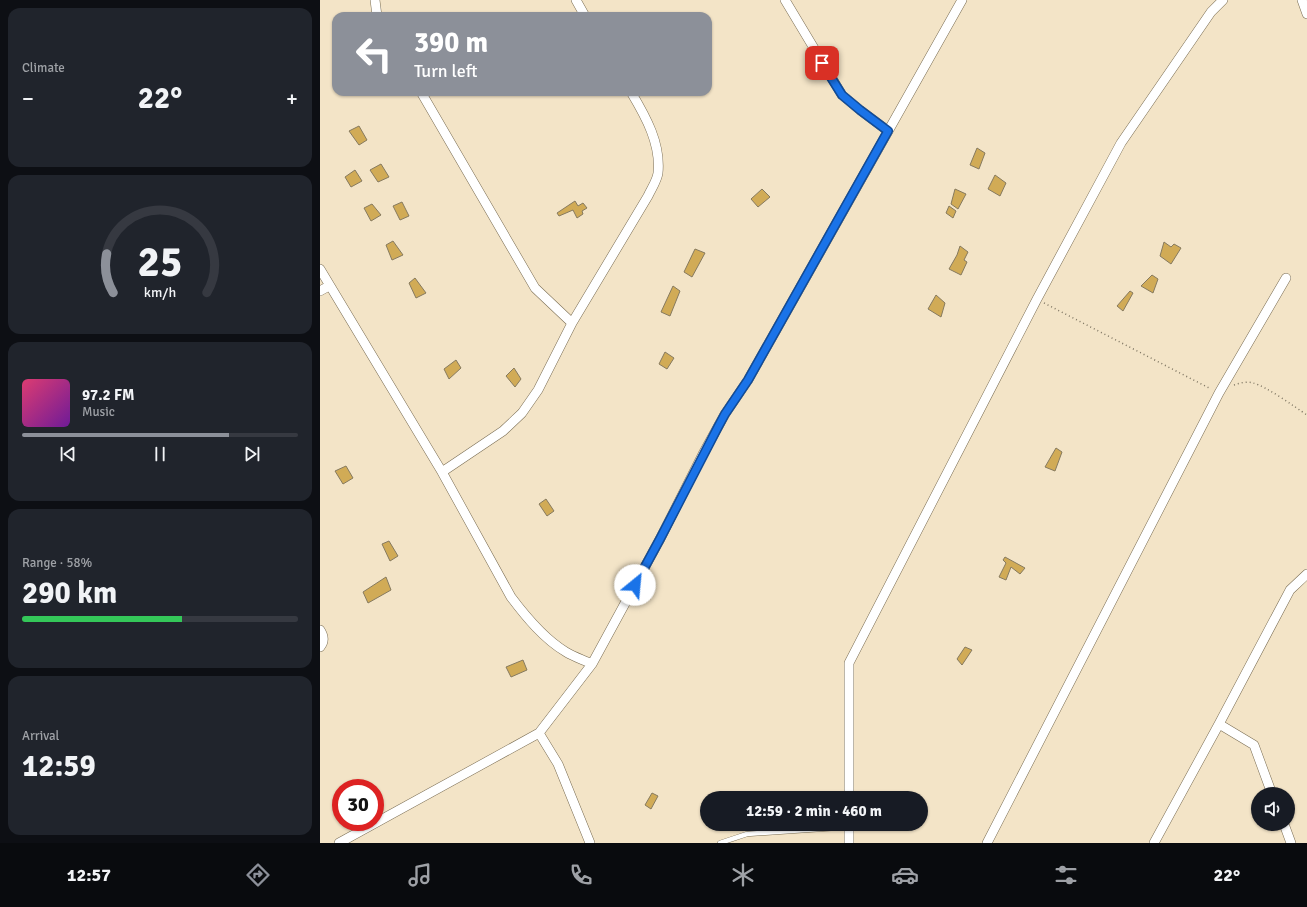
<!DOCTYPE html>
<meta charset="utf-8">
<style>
:root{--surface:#171b24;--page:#20242c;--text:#f1f3f6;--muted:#9ea1a6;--line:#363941;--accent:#8c9099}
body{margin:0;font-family:Signika,sans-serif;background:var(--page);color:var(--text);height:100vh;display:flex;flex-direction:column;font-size:15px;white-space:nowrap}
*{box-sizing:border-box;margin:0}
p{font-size:13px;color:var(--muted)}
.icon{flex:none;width:22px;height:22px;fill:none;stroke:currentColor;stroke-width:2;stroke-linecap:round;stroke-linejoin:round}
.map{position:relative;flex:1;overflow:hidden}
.drawer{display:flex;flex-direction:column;gap:8px;padding:8px;background:#0d0f14;width:320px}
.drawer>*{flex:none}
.hud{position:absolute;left:12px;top:12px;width:380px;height:84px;border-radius:12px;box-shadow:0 1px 3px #0004;background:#8c9099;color:#fff;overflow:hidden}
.tools{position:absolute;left:931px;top:787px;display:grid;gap:8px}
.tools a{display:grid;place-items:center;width:44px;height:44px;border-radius:50%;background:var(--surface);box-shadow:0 1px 3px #0004;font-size:20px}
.speed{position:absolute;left:12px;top:779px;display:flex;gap:8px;font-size:20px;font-weight:700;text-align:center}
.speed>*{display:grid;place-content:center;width:52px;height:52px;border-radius:50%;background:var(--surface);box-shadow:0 1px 3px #0004;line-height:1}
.speed .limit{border:6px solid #d22;background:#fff;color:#111}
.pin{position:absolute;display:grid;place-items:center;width:34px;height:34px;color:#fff;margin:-17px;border-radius:8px;box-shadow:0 2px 6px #0006}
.me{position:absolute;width:44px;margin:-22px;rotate:28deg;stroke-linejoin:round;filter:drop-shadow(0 0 3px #0008)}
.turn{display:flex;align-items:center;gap:14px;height:84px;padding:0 16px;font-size:18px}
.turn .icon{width:52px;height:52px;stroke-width:2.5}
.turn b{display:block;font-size:28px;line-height:34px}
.big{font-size:30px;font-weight:700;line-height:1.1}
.drawer .card{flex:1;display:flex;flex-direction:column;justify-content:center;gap:6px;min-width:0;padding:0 14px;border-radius:12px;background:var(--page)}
.drawer .dial{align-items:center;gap:0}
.dial svg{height:104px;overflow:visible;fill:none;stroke:var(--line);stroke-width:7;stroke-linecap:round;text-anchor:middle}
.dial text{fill:var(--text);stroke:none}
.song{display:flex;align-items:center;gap:12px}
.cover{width:48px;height:48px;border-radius:6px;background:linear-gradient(135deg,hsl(340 70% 55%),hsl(280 70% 35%))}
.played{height:4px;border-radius:2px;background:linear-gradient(90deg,var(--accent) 75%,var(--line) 75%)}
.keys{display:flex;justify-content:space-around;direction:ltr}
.heat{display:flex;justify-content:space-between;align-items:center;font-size:22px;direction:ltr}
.charge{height:6px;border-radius:3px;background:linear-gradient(90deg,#34c759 58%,var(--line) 0)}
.trip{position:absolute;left:380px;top:791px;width:228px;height:40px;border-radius:20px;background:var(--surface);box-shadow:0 1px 3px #0004;font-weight:700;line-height:40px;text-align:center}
.tabs{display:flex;height:64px;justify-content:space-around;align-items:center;background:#090b0e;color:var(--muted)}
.tabs .icon{width:28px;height:28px}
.tabs .on{color:var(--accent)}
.tabs b{font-size:18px;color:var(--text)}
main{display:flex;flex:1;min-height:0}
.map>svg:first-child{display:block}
</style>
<main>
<section class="drawer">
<div class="card"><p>Climate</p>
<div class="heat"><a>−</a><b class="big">22°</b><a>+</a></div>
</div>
<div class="card dial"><svg viewBox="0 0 100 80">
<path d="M14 69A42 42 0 1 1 86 69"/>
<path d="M14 69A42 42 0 0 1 9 39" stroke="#8c9099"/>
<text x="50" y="56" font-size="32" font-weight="700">25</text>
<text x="50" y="72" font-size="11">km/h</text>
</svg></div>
<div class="card">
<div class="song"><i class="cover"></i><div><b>97.2 FM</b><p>Music</p></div></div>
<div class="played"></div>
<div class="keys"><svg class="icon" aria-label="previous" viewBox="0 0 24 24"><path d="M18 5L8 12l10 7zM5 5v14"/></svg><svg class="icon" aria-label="pause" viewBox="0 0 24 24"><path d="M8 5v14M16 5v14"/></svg><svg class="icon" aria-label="next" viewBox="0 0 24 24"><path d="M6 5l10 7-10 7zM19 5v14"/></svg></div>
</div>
<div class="card"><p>Range · 58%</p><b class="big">290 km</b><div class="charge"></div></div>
<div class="card"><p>Arrival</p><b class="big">12:59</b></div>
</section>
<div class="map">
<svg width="987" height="843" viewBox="0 0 987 843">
<rect width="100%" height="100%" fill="#f3e4c7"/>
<path fill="#d1ab56" stroke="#867a5f" d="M 39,126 L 47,140 L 39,145 L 29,131 Z
M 657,148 L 665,153 L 659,169 L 650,165 Z
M 61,164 L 69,177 L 58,182 L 50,170 Z
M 35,170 L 42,181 L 31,187 L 25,177 Z
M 675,175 L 686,183 L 680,196 L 668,189 Z
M 442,189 L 450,197 L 438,207 L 431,199 Z
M 635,189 L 646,194 L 638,209 L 631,204 Z
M 255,201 L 258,206 L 263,203 L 267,208 L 262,211 L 263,214 L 257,218 L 253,210 L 239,216 L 237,213 Z
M 82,202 L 89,216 L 80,220 L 73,206 Z
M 52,204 L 61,215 L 51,221 L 44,208 Z
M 629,206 L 636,211 L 633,218 L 626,213 Z
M 73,241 L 83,255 L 72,260 L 66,245 Z
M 844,242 L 851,247 L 854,244 L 861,248 L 851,264 L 840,256 Z
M 640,246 L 648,252 L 644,260 L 647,262 L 641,275 L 629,269 L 637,255 Z
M 375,249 L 385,253 L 372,277 L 364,272 Z
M 832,275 L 838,279 L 833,293 L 821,286 Z
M 95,278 L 106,293 L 96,298 L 89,283 Z
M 353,286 L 360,291 L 350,316 L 341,312 Z
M 810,291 L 813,293 L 803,311 L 797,306 Z
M 616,295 L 625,303 L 621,317 L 608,309 Z
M 345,352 L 354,358 L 347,369 L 339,364 Z
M 136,360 L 141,368 L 129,379 L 124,369 Z
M 194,368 L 201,379 L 195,387 L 186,376 Z
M 736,448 L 742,452 L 735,471 L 725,467 Z
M 26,466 L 33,478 L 23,484 L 15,471 Z
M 226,499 L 234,511 L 227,516 L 219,504 Z
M 69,541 L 78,556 L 70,561 L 62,544 Z
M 685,557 L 705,568 L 700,574 L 691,567 L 686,580 L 679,577 L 686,563 L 683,560 Z
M 66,577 L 71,590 L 48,603 L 43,592 Z
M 645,647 L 652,650 L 642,665 L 637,659 Z
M 203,660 L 207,670 L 191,677 L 186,667 Z
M 332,793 L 338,796 L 331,809 L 325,805 Z"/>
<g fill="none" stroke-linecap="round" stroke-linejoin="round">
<g stroke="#796c52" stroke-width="5.5">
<path id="service" d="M 400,843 L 427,834 L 529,827"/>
</g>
<g stroke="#796c52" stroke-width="10">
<path id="minor" d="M 55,0 L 57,16
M 256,0 L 265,16
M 465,0 L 522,95 L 540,110 L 568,131
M 982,0 L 987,14
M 101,92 L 215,288 L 252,323
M 0,269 L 122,472 L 191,597 C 206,617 224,639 246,652 C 254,657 264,660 272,664
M 0,291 L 9,286
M 122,472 L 183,431 L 202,413 L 218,390 L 252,323 L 328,196 C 331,189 337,181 338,173 C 341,144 326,117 311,92
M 0,630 C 4,636 5,641 0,647
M 899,724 L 934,745 L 952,794
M 219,733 L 238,764 L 270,843
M 529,798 L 529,663 L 717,299 L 801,143 L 891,12 L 903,0
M 964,824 L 971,843
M 19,843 L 219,733 L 272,664 L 340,539 L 383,454 L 405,414 L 428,380 L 642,0
M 529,843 L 529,824
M 667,843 L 899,393 L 966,278
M 834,843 L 899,724 L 970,590 L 987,574"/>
</g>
<path stroke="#7e7562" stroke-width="1.5" stroke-dasharray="1 3" stroke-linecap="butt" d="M 724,303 L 891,389
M 914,385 C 920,383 927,381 933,383 C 946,386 975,407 987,415"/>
<use href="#service" stroke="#fff" stroke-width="4.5"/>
<use href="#minor" stroke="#fff" stroke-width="9"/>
</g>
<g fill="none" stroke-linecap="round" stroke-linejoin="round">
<g stroke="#114b97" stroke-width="10">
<path id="route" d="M 315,585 L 340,539 L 398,427 L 405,414 L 428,380 L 568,131 L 540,110 L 522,95 L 502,63"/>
</g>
<use href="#route" stroke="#1a73e8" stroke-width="7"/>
</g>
</svg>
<div class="tools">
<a><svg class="icon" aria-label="sound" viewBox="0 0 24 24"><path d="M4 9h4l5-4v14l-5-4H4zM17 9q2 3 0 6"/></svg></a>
</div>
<div class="speed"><div class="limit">30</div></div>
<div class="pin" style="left:502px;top:63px;background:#d93025"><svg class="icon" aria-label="arrive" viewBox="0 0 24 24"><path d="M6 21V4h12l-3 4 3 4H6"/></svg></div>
<svg class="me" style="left:315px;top:585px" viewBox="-20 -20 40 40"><circle r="19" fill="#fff"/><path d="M0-13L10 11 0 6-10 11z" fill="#1a73e8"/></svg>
<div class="trip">12:59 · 2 min · 460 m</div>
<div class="hud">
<div class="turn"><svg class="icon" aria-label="left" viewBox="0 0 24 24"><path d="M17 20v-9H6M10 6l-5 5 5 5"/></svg><div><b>390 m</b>Turn left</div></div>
</div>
</div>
</main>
<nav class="tabs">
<b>12:57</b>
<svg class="icon on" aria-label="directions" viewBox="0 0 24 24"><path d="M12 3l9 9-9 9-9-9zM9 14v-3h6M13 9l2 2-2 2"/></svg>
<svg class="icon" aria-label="music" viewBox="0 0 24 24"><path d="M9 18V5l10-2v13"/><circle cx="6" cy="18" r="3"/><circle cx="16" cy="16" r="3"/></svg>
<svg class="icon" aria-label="phone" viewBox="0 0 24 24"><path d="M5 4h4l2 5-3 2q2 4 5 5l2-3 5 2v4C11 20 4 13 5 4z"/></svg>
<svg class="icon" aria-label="climate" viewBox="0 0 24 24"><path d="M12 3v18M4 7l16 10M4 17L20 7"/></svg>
<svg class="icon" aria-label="car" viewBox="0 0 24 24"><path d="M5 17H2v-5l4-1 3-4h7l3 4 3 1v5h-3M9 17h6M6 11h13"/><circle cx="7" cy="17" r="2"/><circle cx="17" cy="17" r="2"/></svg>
<svg class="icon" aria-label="filters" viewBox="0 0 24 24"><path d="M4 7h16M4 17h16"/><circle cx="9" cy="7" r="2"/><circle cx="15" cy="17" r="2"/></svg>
<b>22°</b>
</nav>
